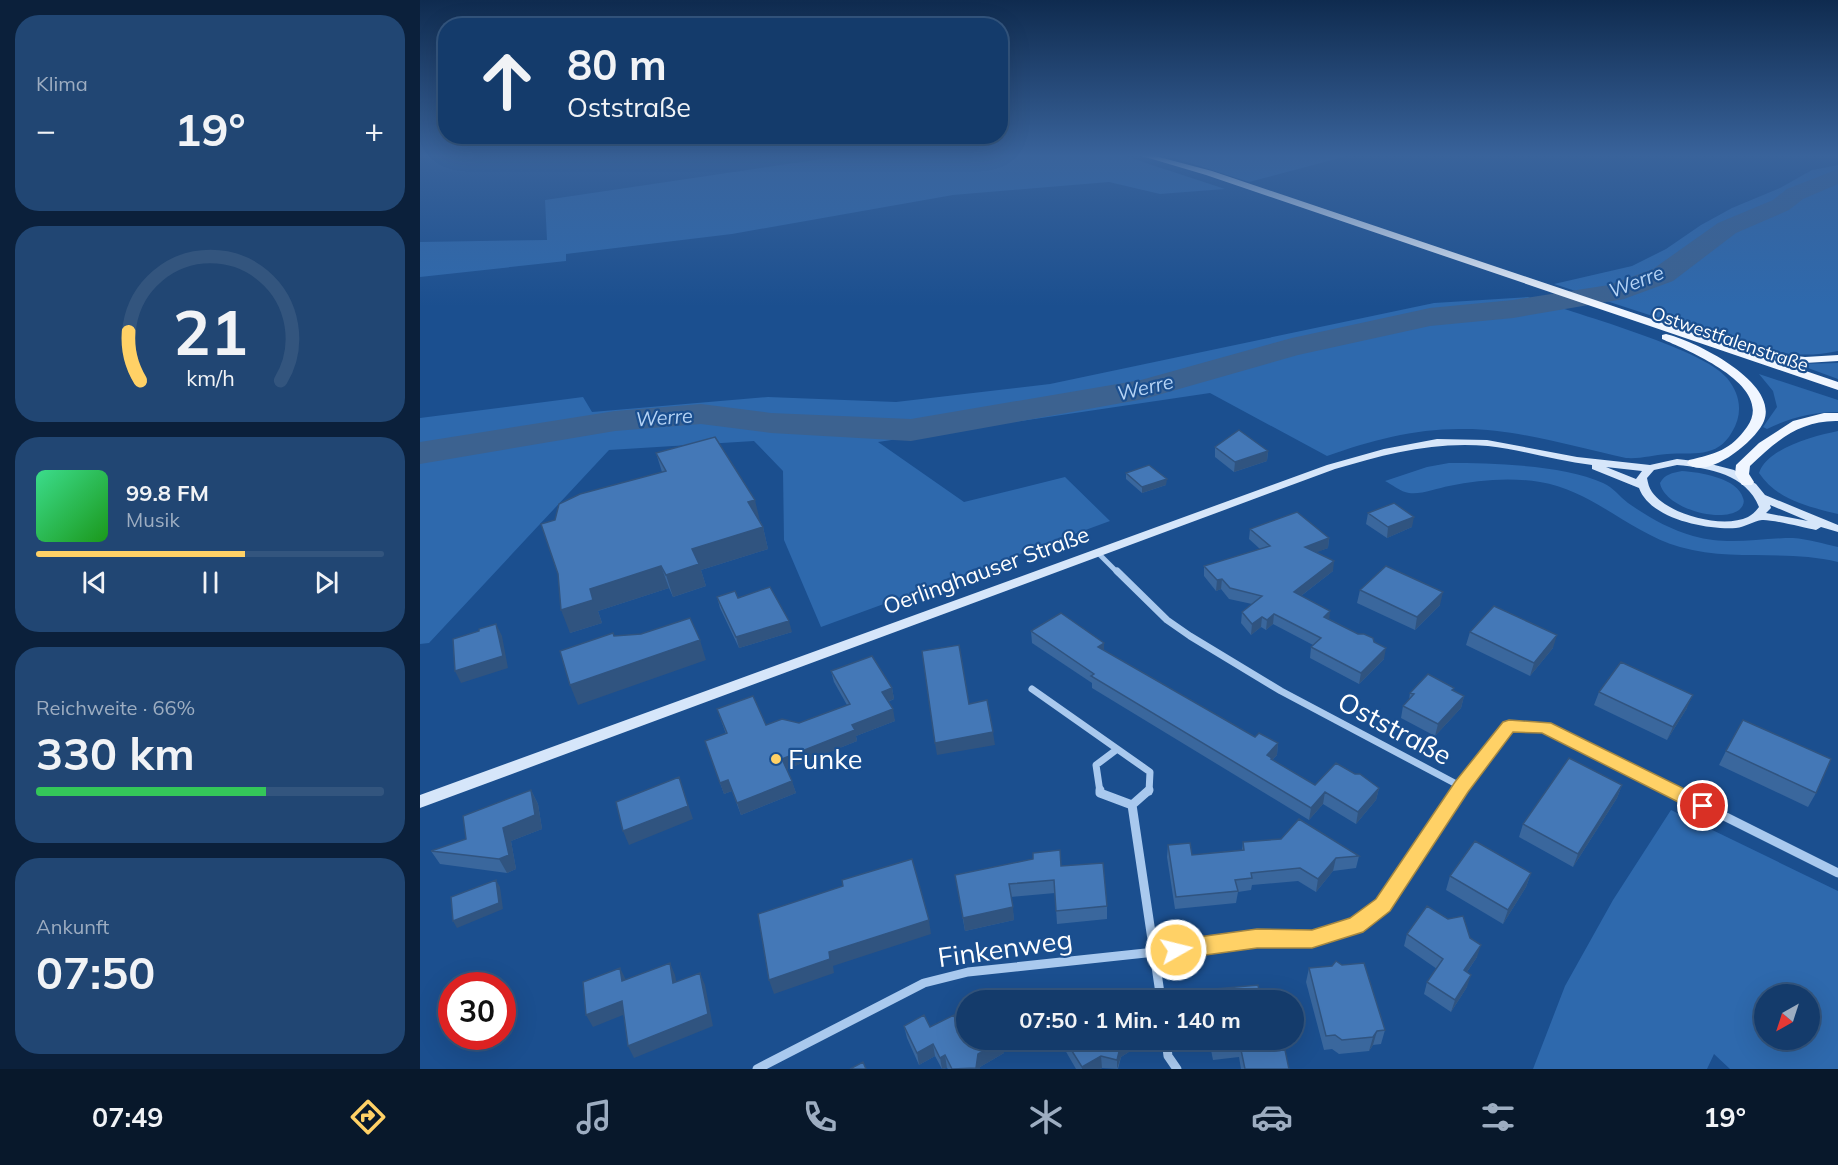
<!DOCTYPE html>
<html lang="de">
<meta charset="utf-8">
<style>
:root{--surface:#143b6b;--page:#214673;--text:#f1f3f6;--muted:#9dadc1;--line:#33557e;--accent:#ffd166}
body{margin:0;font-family:Mulish,sans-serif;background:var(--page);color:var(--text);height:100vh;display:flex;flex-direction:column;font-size:22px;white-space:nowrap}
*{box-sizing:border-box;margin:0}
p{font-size:20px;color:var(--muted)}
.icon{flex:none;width:33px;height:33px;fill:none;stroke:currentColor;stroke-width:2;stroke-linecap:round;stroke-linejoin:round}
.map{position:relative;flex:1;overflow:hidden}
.panel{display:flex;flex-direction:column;gap:15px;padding:15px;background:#0b203b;width:420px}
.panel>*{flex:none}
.guide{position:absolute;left:18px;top:18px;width:570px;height:126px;border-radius:24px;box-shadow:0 6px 24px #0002,0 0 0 2px var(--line);background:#143b6b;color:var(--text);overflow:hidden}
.needle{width:39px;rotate:219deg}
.fabs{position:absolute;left:1334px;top:984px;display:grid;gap:12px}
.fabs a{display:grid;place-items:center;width:66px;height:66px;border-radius:50%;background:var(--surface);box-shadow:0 6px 24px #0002,0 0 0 2px var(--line);font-size:30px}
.speed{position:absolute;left:18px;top:972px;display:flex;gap:12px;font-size:30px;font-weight:700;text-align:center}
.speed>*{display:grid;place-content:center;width:78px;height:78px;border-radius:50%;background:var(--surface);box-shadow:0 6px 24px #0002,0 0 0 2px var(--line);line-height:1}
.speed .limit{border:9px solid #d22;background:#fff;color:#111}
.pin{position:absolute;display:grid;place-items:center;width:51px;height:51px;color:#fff;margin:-26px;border:3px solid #fff;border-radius:50%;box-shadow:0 2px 6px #0007}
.me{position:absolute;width:66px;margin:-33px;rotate:82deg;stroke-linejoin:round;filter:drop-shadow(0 0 4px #0008)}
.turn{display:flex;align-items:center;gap:21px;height:126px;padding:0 30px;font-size:27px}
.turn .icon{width:78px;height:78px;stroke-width:2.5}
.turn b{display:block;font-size:42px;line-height:51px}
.big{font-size:45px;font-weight:700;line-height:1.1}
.panel .tile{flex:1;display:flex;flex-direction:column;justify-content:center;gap:9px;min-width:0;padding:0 21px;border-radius:24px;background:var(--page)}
.panel .dial{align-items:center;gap:0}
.dial svg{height:156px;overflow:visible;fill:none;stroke:var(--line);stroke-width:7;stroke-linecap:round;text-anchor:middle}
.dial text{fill:var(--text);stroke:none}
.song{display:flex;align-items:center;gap:18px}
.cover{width:72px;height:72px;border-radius:9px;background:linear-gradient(135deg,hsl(150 70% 55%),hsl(120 70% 35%))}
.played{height:6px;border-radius:3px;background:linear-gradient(90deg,var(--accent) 60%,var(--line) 60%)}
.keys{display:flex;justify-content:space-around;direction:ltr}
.heat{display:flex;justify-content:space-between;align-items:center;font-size:33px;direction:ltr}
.charge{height:9px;border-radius:4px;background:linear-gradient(90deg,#34c759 66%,var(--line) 0)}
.trip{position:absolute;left:536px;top:990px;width:348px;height:60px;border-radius:30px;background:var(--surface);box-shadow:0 6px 24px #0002,0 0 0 2px var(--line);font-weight:700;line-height:60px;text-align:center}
.menu{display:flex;height:96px;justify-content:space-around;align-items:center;background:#08182b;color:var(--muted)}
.menu .icon{width:42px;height:42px}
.menu .on{color:var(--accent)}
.menu b{font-size:27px;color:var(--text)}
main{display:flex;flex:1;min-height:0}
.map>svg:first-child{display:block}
</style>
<main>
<section class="panel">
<div class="tile"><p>Klima</p>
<div class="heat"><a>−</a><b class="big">19°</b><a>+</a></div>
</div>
<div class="tile dial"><svg viewBox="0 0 100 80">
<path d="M14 69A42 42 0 1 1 86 69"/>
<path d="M14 69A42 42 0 0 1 8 44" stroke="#ffd166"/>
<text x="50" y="56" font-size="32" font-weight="700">21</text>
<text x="50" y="72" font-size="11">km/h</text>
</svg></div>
<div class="tile">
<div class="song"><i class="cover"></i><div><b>99.8 FM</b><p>Musik</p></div></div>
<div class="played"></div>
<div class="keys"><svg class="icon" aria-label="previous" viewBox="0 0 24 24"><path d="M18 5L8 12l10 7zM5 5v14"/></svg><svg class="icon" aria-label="pause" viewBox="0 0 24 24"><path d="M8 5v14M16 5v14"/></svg><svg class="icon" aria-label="next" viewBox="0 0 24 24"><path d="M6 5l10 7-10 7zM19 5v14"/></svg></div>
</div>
<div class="tile"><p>Reichweite · 66%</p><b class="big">330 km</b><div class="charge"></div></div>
<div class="tile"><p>Ankunft</p><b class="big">07:50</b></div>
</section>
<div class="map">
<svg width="1418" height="1069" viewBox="0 0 1418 1069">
<rect width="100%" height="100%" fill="#1b4f8f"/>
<path fill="#2e69ad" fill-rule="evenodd" d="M 422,156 L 705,156 L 805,189 L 740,194 L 689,182 L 533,195 L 312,234 L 146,254 L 146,261 L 0,277 L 0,242 L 127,240 L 125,200 Z
M 748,156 L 927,156 L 829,182 Z
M 1418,165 L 1418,351 C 1361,364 1301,339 1248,321 C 1210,309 1172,296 1134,284 L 1212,266 L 1246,249 L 1281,225 L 1312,208 L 1360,188 L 1392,170 Z
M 1108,297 C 1149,312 1283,348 1307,378 C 1321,395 1323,414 1312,432 C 1297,459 1272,452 1247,454 C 1233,455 1221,459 1206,458 C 1155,447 1097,429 1045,429 C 997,428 952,440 907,456 L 790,393 L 458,442 L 544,502 L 645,477 L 690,521 L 401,627 L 364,540 L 363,471 L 334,441 L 189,450 L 9,643 L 0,644 L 0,418 L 163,397 L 172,412 L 348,397 L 476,402 L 630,384 L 1014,303 Z
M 1418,363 L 1418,379 L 1377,364 Z
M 1339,374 L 1418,400 L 1418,412 C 1393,412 1369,418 1347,429 L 1343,427 L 1357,407 L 1353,391 Z
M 1418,431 L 1418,514 C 1389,507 1357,500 1339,473 C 1347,448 1394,436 1418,431 Z
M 1029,463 C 1073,463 1144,465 1183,483 C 1194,488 1199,496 1208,503 C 1228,517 1249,529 1273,536 C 1309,546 1338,538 1373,538 C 1388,539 1404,544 1418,547 L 1418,562 C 1366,549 1312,562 1260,547 C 1210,533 1172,490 1120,482 C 1089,477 1059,480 1029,486 C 1018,488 1000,495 989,493 C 981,492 971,484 965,481 L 1007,467 Z
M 1262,471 C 1279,472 1318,478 1323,498 C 1325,502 1323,507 1319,510 C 1299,524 1244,507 1240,483 C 1245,474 1252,473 1262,471 Z
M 1251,810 L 1418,891 L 1418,1069 L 1310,1069 L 1294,1054 L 1287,1069 L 1113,1069 L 1145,986 L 1193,900 ZM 1344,994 L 1389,994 L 1389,1040 L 1344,1040 Z"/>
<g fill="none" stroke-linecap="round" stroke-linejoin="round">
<path fill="#3c6290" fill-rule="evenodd" d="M 1418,169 L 1418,184 L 1383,199 L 1369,210 L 1316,233 L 1253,281 L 1204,299 L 1093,318 L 1010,326 L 878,355 L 724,399 L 491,441 L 351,433 L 281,424 L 195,431 L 0,464 L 0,442 L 195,411 L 281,404 L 351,413 L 491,419 L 721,380 L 872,338 L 1010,308 L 1093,300 L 1189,285 L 1233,269 L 1298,223 L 1353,200 L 1367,189 Z"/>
<path stroke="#a9c9ee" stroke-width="5" d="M 678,553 L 698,573"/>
<path stroke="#a9c9ee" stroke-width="7" d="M 697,571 L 747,620 L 770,636 L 861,691 L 1042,787
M 612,689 L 730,772 L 729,792
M 680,792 L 676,765 L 696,750
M 1039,792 L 1089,726 L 1125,727 L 1255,792"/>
<path stroke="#a9c9ee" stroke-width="9" d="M 680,790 L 680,793 L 712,805
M 729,790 L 712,805 L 741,1000
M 1252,790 L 1418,873
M 746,1040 L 748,1056 L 757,1069
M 337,1069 L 504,983 L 548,972 L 735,952 L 837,938 L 892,939 L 936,925 L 963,905 L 1040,790"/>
<path fill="#d6e6fa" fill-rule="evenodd" d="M 1017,439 L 1067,440 L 1157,457 L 1221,464 L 1230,465 L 1257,459 L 1283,462 L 1314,470 L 1336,484 L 1345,495 L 1418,525 L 1418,532 L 1401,527 L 1396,530 C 1385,528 1351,519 1342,520 C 1334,521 1325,527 1316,528 C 1287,530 1230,519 1219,488 L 1172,469 L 1172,465 C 1137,461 1103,450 1068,446 C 1015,441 965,454 915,469 L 0,808 L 0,795 L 907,465 L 964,449 ZM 1257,465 C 1289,468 1326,474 1339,507 C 1336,511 1332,515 1328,517 C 1303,529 1248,515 1232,492 C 1229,488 1228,483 1227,478 L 1234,470 ZM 1186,467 L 1222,471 L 1216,479 ZM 1350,505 L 1388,521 L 1346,513 L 1351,508 Z"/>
<path fill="#f0f6ff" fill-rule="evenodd" d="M 722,156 L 735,156 L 792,171 L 1347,358 L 1347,354 L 1351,353 L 1385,357 L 1418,355 L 1418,361 L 1385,363 L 1351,359 L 1418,382 L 1418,390 L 786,175 Z
M 1246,334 C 1275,341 1359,382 1344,421 C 1337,440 1286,482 1267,463 L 1269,460 C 1295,454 1311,450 1327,427 C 1356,386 1269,351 1242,339 L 1242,335 Z
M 1404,413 L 1418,413 L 1418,421 C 1380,420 1356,441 1330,466 L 1329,474 L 1334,482 L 1332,485 L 1322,485 L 1315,474 L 1316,465 L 1339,443 L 1373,421 Z"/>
</g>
<path fill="#3a679d" d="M 795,447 L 848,451 L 847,461 L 814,472 L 795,457 Z
M 236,453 L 340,521 L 343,527 L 348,549 L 281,570 L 286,586 L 253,597 L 249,588 L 178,611 L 182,623 L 150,633 L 135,520 L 242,472 Z
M 706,473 L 746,485 L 722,493 L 706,479 Z
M 948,513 L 992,527 L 967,538 L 946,524 Z
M 830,529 L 909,538 L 908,548 L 896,552 L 913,571 L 881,596 L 909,619 L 954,642 L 964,659 L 939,684 L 890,658 L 891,647 L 893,645 L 853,624 L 846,630 L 841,627 L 831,635 L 821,623 L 822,612 L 832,604 L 809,599 L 801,589 L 796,591 L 784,576 L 784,566 L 840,549 L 829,539 Z
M 940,590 L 1020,605 L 995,630 L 937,603 Z
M 297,597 L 318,598 L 372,632 L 319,648 L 300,608 Z
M 611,631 L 684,650 L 835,737 L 858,743 L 857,755 L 852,760 L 895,785 L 959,788 L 956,800 L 936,824 L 903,804 L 889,820 L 672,688 L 672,683 L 612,643 Z
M 1050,632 L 1133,648 L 1110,676 L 1046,645 Z
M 411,671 L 472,688 L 474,699 L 468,702 L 475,721 L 436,736 L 437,741 L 367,769 L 376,793 L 321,815 L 312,791 L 304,794 L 285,741 L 306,734 L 297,709 L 346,725 L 379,723 L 427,705 L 414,682 Z
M 1033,691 L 1044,696 L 1041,708 L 1015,736 L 981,718 L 983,706 L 989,700 L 990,693 Z
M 1179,692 L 1267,708 L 1247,740 L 1174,705 Z
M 1306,751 L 1396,793 L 1388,807 L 1299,765 Z
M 1202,785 L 1197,798 L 1153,867 L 1099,837 L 1103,824 Z
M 111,790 L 118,804 L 122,829 L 91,841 L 96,869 L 87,873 L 20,864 L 11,851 L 46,839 Z
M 823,842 L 939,856 L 936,868 L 913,871 L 896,892 L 878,881 L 832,885 L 831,890 L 818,892 L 816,903 L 755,909 L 747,857 L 748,845 L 772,855 L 822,850 Z
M 641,866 L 687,906 L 687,919 L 637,924 L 635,893 L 591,897 L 594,920 L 545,931 L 535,875 Z
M 1111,873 L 1106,887 L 1083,924 L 1026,890 L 1030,876 Z
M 987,934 L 1057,957 L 1047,972 L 1047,987 L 1031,1012 L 1004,994 L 1007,982 L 1017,969 L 984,946 Z
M 889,968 L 965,1030 L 961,1044 L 953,1045 L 949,1051 L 919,1054 L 912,1049 L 904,1050 L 886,982 Z
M 484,1026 L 510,1027 L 538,1031 L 584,1053 L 560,1067 L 560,1069 L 528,1069 L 527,1068 L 522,1069 L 515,1056 L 499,1065 L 487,1038 Z
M 620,1040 L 712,1040 L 712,1050 L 701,1057 L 698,1069 L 682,1068 L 680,1069 L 656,1069 L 641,1043 L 627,1051 Z
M 789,1040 L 850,1040 L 852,1051 L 869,1069 L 821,1069 L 819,1057 L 793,1060 Z"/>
<path fill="#305480" d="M 848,451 L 847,461 L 814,472 L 815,462 Z
M 747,479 L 746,485 L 722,493 L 722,487 Z
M 335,500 L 340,521 L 328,502 Z
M 994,517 L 992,527 L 967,538 L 968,527 Z
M 343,527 L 348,549 L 281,570 L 286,586 L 253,597 L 246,575 L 272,549 Z
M 909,538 L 908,548 L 884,557 L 885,547 Z
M 914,561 L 913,571 L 873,602 L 874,592 Z
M 241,566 L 249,588 L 178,611 L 182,623 L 150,633 L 141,610 L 170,589 Z
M 802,579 L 801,589 L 796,591 L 797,580 Z
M 1023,592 L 1020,605 L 995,630 L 997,617 Z
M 910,611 L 909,622 L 904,617 Z
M 854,614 L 853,624 L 846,630 L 847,620 Z
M 842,617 L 841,627 L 831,635 L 832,624 Z
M 369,621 L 372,632 L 319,648 L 316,637 Z
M 76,624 L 82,636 L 88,668 L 41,683 L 35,671 Z
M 1137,635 L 1133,648 L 1110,676 L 1114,663 Z
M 280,640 L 286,660 L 158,705 L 150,685 Z
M 684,643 L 684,654 L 678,647 Z
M 966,648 L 964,659 L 939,684 L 941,673 Z
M 472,688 L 474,699 L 464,703 L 462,692 Z
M 1273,695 L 1267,708 L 1247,740 L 1253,727 Z
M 1044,696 L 1041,708 L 1015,736 L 1018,724 Z
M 473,709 L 475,721 L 436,736 L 437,741 L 365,770 L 362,759 L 432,725 Z
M 573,732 L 575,745 L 517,755 L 515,743 Z
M 858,743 L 857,755 L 852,760 L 851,769 L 847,755 Z
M 259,777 L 273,819 L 209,845 L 203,831 Z
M 308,780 L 312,791 L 304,794 L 300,783 Z
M 372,781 L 376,793 L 321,815 L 317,803 Z
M 1202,785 L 1197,798 L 1153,867 L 1158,854 Z
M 959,788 L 956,800 L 936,824 L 938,812 Z
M 111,790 L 118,804 L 122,829 L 91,841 L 96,869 L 87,873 L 79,859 L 83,828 Z
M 905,792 L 903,804 L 889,820 L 891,808 Z
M 916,858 L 913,871 L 896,892 L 898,879 Z
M 1111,873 L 1106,887 L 1083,924 L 1088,910 Z
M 76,880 L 80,887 L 83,909 L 37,928 L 33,921 Z
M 593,907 L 594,920 L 545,931 L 543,918 Z
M 509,920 L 511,934 L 413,966 L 414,973 L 354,994 L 349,980 L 409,952 Z
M 1061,945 L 1057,957 L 1040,982 L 1044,970 Z
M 250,963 L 255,975 L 259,995 L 253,983 Z
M 200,968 L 206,980 L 202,981 Z
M 280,973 L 285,985 L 293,1026 L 214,1058 L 208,1046 Z
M 1051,975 L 1047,987 L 1031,1012 L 1035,1000 Z
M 202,1001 L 208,1013 L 173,1027 L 166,1015 Z
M 957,1031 L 953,1045 L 949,1051 L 953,1037 Z
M 583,1040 L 584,1053 L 560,1067 L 560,1069 L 555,1069 L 558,1054 Z
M 626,1040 L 641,1040 L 641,1043 L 627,1051 Z
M 710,1040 L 712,1040 L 712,1050 L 701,1057 L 697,1069 L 697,1060 L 701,1044 Z
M 513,1044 L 515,1056 L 499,1065 L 497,1053 Z
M 525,1055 L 527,1068 L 522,1069 L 520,1058 Z
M 681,1056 L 682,1068 L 680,1069 L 662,1069 L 662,1067 Z"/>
<path fill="#4478b7" stroke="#305480" stroke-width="1.5" d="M 819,430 L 848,451 L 815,462 L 795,447 Z
M 295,437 L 335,500 L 328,502 L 343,527 L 272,549 L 279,564 L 246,575 L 241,566 L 170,589 L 173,600 L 141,610 L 138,574 L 121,524 L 135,520 L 139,504 L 160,494 L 246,471 L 236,453 Z
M 729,465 L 747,479 L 722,487 L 706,473 Z
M 974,503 L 994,517 L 968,527 L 948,513 Z
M 877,512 L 909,538 L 885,547 L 914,561 L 874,592 L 910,611 L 904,617 L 938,634 L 944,634 L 953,638 L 954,642 L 966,648 L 941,673 L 891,647 L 901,638 L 854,614 L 847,620 L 842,617 L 832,624 L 822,612 L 842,596 L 810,588 L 802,579 L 797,580 L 784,566 L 850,546 L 830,529 Z
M 966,566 L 1023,592 L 997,617 L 940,590 Z
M 350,587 L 369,621 L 316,637 L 297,597 L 315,591 L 318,598 Z
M 1074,606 L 1137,635 L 1114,663 L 1050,632 Z
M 641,613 L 684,643 L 678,647 L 835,737 L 839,733 L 858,743 L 847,755 L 852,758 L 851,759 L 895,785 L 916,763 L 935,774 L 940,774 L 959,788 L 938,812 L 905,792 L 891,808 L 671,676 L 674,674 L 611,631 Z
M 270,618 L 280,640 L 150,685 L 140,651 L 193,633 L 194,636 L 221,634 Z
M 76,624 L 83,656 L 35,671 L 33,639 L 59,631 L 59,629 Z
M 539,645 L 549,704 L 567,700 L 573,732 L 515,743 L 502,651 Z
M 452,656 L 472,688 L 462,692 L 473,709 L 432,725 L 435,730 L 362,759 L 372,781 L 317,803 L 308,780 L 300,783 L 285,741 L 307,733 L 297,709 L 333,696 L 346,725 L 362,719 L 379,723 L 430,704 L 411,671 Z
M 1201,662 L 1273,695 L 1253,727 L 1179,692 Z
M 1008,674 L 1034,688 L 1032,690 L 1044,696 L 1018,724 L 983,706 L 994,694 L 990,693 Z
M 1323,720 L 1411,759 L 1396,793 L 1306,751 Z
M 1149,758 L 1202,785 L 1158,854 L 1103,824 Z
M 259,777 L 268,806 L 203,831 L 196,802 Z
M 111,790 L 115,815 L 83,828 L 89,855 L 79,859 L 11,851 L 46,839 L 43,816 Z
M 879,819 L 939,856 L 916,858 L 898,879 L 880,868 L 831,873 L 832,878 L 815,880 L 818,891 L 756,897 L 748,845 L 770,843 L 772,855 L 824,850 L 823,842 L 861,839 Z
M 1055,841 L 1111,873 L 1088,910 L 1030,876 Z
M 640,850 L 641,866 L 683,863 L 687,906 L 636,911 L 634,880 L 589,884 L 593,907 L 543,918 L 535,875 L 613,859 L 613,853 Z
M 492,859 L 509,920 L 409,952 L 410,959 L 349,980 L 338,914 L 423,886 L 422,880 Z
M 76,880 L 79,903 L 33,921 L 31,897 Z
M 1007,906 L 1028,919 L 1043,916 L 1050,938 L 1061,945 L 1044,970 L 1051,975 L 1035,1000 L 1007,982 L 1023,959 L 987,934 Z
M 916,961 L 922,965 L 944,963 L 965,1030 L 957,1031 L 953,1037 L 922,1040 L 915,1035 L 906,1036 L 889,968 L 912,966 Z
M 250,963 L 253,983 L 280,973 L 288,1014 L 208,1046 L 202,1001 L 166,1015 L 163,982 L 200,968 L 202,981 Z
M 838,985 L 841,1000 L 786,1000 L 784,990 Z
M 681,989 L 688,1000 L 660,1000 Z
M 626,992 L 631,1000 L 611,1000 Z
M 504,1015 L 510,1027 L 534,1015 L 538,1031 L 546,1030 L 546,1040 L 583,1040 L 558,1054 L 556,1068 L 532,1069 L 525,1055 L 520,1058 L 513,1044 L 497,1053 L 484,1026 Z
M 645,1040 L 710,1040 L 701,1044 L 697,1060 L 681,1056 L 662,1067 Z
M 792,1040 L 850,1040 L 852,1051 L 865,1050 L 869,1069 L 825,1069 L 820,1045 L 794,1047 Z
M 443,1062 L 446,1069 L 430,1069 Z"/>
<linearGradient id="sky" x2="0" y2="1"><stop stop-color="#0f2b4f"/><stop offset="0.51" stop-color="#39639b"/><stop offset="1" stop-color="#39639b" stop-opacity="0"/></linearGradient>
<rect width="1418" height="306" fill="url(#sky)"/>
<path fill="#ffd166" stroke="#a68842" stroke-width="1.5" d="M 1089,720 L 1131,723 L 1289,801 L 1292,806 L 1289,811 L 1283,813 L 1276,811 L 1122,733 L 1093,732 L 1048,792 L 970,911 L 943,932 L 892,948 L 837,948 L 756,959 L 748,956 L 745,950 L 748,943 L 756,940 L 837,929 L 892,930 L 930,918 L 956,899 L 1035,782 L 1083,722 Z"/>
<circle fill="#ffd166" stroke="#1b4f8f" stroke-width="2" cx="356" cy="759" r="6"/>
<g text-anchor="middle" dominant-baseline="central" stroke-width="4.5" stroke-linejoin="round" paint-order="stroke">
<g font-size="18" fill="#fff" stroke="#1b4f8f">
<text transform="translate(1310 339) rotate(19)">Ostwestfalenstraße</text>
</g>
<g font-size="20" font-style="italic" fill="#b5d3f5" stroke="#1b4f8f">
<text transform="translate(1216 281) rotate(-21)">Werre</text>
<text transform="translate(725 387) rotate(-13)">Werre</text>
<text transform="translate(244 417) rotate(-4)">Werre</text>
</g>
<g font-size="22" fill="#fff" stroke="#1b4f8f">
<text transform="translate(566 570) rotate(-20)">Oerlinghauser Straße</text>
</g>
<g font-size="27" fill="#fff" stroke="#1b4f8f">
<text transform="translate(975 728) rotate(28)">Oststraße</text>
<text transform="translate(585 948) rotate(-8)">Finkenweg</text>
</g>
<g font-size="27" fill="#fff" stroke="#1b4f8f" text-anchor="start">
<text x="368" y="759">Funke</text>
</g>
</g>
</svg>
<div class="fabs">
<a><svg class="needle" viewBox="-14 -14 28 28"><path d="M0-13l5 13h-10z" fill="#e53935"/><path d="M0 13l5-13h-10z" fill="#9dadc1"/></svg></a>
</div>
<div class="speed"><div class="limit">30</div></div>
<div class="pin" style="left:1283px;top:806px;background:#d93025"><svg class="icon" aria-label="arrive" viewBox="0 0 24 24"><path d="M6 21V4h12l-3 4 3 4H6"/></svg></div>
<svg class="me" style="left:756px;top:950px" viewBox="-20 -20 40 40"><circle r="17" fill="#ffd166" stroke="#fff" stroke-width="3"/><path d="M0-11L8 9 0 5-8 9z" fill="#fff"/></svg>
<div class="trip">07:50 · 1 Min. · 140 m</div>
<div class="guide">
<div class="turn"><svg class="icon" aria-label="ahead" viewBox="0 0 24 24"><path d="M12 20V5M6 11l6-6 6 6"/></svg><div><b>80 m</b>Oststraße</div></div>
</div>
</div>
</main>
<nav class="menu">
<b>07:49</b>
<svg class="icon on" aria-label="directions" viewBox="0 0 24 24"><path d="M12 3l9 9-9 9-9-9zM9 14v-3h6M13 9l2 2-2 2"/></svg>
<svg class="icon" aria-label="music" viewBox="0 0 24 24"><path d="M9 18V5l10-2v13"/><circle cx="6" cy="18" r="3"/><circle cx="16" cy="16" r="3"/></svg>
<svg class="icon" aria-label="phone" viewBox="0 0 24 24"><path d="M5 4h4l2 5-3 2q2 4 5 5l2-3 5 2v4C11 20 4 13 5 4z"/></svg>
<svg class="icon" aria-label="climate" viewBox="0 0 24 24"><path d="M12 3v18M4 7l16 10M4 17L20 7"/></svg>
<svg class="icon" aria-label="car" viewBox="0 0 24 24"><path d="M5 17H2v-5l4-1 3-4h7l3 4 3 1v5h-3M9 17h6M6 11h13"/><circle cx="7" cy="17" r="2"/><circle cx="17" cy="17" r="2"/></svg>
<svg class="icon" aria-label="filters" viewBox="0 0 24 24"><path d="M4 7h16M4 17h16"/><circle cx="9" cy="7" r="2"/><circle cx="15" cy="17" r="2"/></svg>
<b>19°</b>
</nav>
